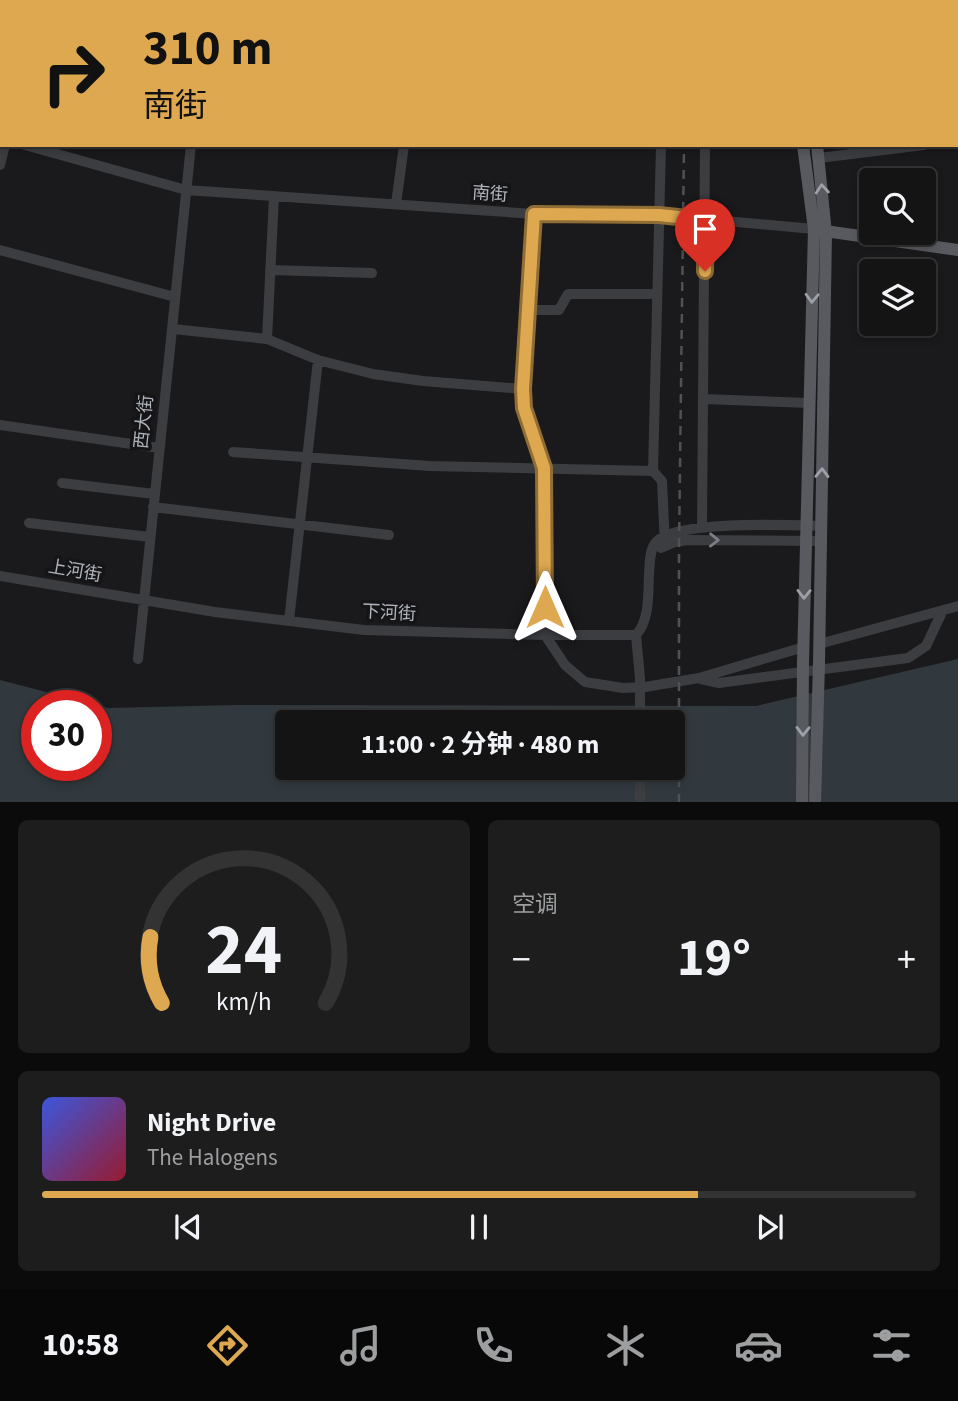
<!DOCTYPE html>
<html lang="zh">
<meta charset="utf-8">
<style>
:root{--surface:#141415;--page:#1d1d1e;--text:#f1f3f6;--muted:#9d9ea0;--line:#333334;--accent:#dea850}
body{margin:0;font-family:"Source Sans 3","Noto Sans SC",sans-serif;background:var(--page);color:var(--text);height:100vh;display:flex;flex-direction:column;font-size:26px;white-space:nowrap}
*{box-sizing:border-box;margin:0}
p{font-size:23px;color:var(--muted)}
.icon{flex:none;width:38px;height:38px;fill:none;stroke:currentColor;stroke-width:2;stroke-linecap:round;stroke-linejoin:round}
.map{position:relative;height:802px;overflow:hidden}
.drawer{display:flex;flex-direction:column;gap:18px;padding:18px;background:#0b0b0c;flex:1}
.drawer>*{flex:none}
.hud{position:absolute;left:0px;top:0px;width:959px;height:147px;box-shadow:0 4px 10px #0003,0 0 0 2px var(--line);background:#dea850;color:#111;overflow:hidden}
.tools{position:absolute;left:859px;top:168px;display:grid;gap:14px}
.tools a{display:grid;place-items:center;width:77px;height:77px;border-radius:7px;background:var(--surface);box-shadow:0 4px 10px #0003,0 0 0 2px var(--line);font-size:35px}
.speed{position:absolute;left:21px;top:690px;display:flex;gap:14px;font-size:35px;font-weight:700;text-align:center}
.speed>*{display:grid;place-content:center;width:91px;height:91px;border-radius:50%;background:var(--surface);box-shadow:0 4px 10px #0003,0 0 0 2px var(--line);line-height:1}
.speed .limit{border:10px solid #d22;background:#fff;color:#111}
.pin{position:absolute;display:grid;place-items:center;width:60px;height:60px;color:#fff;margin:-72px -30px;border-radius:50% 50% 50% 0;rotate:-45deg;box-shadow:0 0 7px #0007}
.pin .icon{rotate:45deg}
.me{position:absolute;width:77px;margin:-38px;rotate:0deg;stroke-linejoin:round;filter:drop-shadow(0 0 5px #0008)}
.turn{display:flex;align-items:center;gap:24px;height:147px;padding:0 28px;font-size:32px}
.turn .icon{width:91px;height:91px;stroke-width:2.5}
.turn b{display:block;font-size:49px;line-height:60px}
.big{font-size:52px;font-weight:700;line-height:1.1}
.drawer .tile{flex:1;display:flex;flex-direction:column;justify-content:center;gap:10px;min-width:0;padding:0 24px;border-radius:10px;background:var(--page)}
.drawer .dial{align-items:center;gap:0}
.dial svg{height:182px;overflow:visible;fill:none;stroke:var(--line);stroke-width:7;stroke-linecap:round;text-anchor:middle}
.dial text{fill:var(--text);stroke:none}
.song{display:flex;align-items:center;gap:21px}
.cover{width:84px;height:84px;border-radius:10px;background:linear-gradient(135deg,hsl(230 70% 55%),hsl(350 70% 35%))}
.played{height:7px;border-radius:4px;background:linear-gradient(90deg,var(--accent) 75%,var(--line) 75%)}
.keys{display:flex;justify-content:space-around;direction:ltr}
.heat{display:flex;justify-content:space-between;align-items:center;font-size:38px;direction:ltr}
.drawer .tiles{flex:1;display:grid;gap:18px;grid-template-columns:1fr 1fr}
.tile:last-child{grid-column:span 2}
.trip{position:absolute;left:275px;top:710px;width:410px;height:70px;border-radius:7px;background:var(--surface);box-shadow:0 4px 10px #0003,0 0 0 2px var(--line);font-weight:700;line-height:70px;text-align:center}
.tabs{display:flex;height:112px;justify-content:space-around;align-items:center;background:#080808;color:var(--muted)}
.tabs .icon{width:49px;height:49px}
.tabs .active{color:var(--accent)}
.tabs b{font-size:32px;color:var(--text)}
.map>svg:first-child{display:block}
</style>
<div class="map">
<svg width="958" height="803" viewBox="0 0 958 803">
<rect width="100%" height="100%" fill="#1a1a1c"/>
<path fill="#31393f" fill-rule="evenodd" d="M 958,659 L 958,802 L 0,802 L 0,680 L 108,708 L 235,705 L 756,706 ZM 37,705 L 96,705 L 96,765 L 37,765 ZM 287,723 L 672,723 L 672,768 L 287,768 Z"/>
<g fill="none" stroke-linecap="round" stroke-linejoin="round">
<path stroke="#3c3d41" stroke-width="10" d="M 205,0 L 207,0
M 581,0 L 581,2
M 626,0 L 633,2
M 894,0 L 895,2
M 40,2 L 41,0
M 427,2 L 427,0
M 501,2 L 502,0
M 665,2 L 665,0
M 716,2 L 716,0
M 0,6 L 2,6
M 957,47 L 958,47
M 957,117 L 958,117
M 0,137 L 2,138
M 25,145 L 186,190 L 534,214 L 659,215 L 814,229
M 661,145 L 653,471 L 662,481 L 665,546
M 819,158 L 924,145
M 0,165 L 5,145
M 396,204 L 404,145
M 534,214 L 523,389 L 524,408 L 544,468 L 545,635 L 565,665 L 585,682 L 623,688 L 645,687 L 699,678 L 804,647
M 0,250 L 175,297
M 270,270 L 372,273
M 529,310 L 559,310 L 568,294 L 657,294
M 173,329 L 267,339 L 318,360 L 373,374 L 423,381 L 523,389
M 267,339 L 274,196
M 703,399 L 809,403
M 0,425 L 159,448
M 233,452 L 430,466 L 653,471
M 62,483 L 154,494
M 153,507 L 389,535
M 29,523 L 150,537
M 702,527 L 705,145
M 661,548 L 675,542 L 687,540 L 821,541
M 0,576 L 215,612 L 364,630 L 545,635 L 636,635
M 289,621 L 318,360
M 819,644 L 958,606
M 138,659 L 191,145
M 640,678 L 636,635 C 650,620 648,594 649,574 C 650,564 649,550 656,542 C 677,520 789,525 821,526
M 701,679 L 719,683 L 908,658 L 926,646 L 943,610
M 640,803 L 640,768"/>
<path stroke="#585a5f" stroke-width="12" d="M 773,0 L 773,2
M 788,0 L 788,2
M 803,145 L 814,229 L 803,663
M 817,145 L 826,233 L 819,663
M 818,230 L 958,250"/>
<path stroke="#4f5155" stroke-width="2.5" stroke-dasharray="9 7" stroke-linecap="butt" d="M 686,2 L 686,0
M 679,803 L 679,548 L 684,145"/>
<path stroke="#3c3d41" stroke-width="10" d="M 640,723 L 640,678"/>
<path stroke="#585a5f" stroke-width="12" d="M 802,803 L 803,663
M 815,803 L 819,663"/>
</g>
<defs><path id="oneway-chevron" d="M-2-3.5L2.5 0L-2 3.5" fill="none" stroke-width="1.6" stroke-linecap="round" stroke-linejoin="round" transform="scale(1.75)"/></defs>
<g stroke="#9da0a8">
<use href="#oneway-chevron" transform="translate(822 189) rotate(-95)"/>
<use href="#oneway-chevron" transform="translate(812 298) rotate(92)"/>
<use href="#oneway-chevron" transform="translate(822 473) rotate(-89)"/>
<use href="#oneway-chevron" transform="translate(804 594) rotate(91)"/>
<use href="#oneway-chevron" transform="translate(803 731) rotate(91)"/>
</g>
<use stroke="#7b7d84" href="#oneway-chevron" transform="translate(714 540) rotate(1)"/>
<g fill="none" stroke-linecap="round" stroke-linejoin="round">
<g stroke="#906d34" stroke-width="18">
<path id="route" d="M 545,607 L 544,468 L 524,408 L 523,389 L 534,214 L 659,215 L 706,220 L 705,271"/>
</g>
<use href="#route" stroke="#dea850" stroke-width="12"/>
</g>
<g text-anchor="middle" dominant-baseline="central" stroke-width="7" stroke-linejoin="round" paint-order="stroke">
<g font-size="18" fill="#aeb2ba" stroke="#151517">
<text transform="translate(490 194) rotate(4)">南街</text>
<text transform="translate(144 422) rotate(-84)">西大街</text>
<text transform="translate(75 571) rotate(10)">上河街</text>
<text transform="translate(389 613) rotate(3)">下河街</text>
</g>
</g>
</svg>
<div class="tools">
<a><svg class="icon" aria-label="search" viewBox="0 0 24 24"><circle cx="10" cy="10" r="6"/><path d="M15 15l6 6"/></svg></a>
<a><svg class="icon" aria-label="layers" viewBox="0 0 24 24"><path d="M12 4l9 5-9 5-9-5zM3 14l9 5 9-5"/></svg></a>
</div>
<div class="speed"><div class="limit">30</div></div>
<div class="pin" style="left:705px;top:271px;background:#d93025"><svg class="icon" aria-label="arrive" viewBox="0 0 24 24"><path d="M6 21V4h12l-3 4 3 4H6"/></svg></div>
<svg class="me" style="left:545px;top:607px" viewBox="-20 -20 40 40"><path d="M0-17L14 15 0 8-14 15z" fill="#dea850" stroke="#fff" stroke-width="4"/></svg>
<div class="trip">11:00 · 2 分钟 · 480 m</div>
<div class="hud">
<div class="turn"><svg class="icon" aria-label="right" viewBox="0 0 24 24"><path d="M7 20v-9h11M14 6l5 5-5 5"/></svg><div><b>310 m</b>南街</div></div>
</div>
</div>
<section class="drawer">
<div class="tiles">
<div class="tile dial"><svg viewBox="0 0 100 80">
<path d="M14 69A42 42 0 1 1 86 69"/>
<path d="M14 69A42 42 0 0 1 9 40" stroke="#dea850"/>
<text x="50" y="56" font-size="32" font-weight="700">24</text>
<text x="50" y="72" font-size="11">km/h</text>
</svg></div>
<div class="tile"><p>空调</p>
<div class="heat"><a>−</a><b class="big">19°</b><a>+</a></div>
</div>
<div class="tile">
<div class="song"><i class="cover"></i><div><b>Night Drive</b><p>The Halogens</p></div></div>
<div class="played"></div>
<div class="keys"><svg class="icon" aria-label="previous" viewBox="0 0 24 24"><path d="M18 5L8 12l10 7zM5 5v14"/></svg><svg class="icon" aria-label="pause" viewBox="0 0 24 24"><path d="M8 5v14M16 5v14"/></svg><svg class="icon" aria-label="next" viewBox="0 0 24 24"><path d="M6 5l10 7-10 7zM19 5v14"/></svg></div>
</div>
</div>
</section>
<nav class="tabs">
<b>10:58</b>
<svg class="icon active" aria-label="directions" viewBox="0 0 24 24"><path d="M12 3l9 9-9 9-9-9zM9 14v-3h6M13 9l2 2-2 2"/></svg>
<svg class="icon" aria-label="music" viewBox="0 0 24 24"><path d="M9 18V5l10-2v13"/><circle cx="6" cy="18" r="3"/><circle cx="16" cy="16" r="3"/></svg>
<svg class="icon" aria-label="phone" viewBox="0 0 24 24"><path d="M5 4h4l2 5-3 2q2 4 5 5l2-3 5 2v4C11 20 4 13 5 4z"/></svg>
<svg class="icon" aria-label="climate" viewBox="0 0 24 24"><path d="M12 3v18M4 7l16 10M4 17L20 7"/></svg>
<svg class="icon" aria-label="car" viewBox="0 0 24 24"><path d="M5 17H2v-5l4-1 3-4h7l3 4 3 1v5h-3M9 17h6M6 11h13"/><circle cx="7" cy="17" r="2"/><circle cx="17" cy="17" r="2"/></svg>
<svg class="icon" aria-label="filters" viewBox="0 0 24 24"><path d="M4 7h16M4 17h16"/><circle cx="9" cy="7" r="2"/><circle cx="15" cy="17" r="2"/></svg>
</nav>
